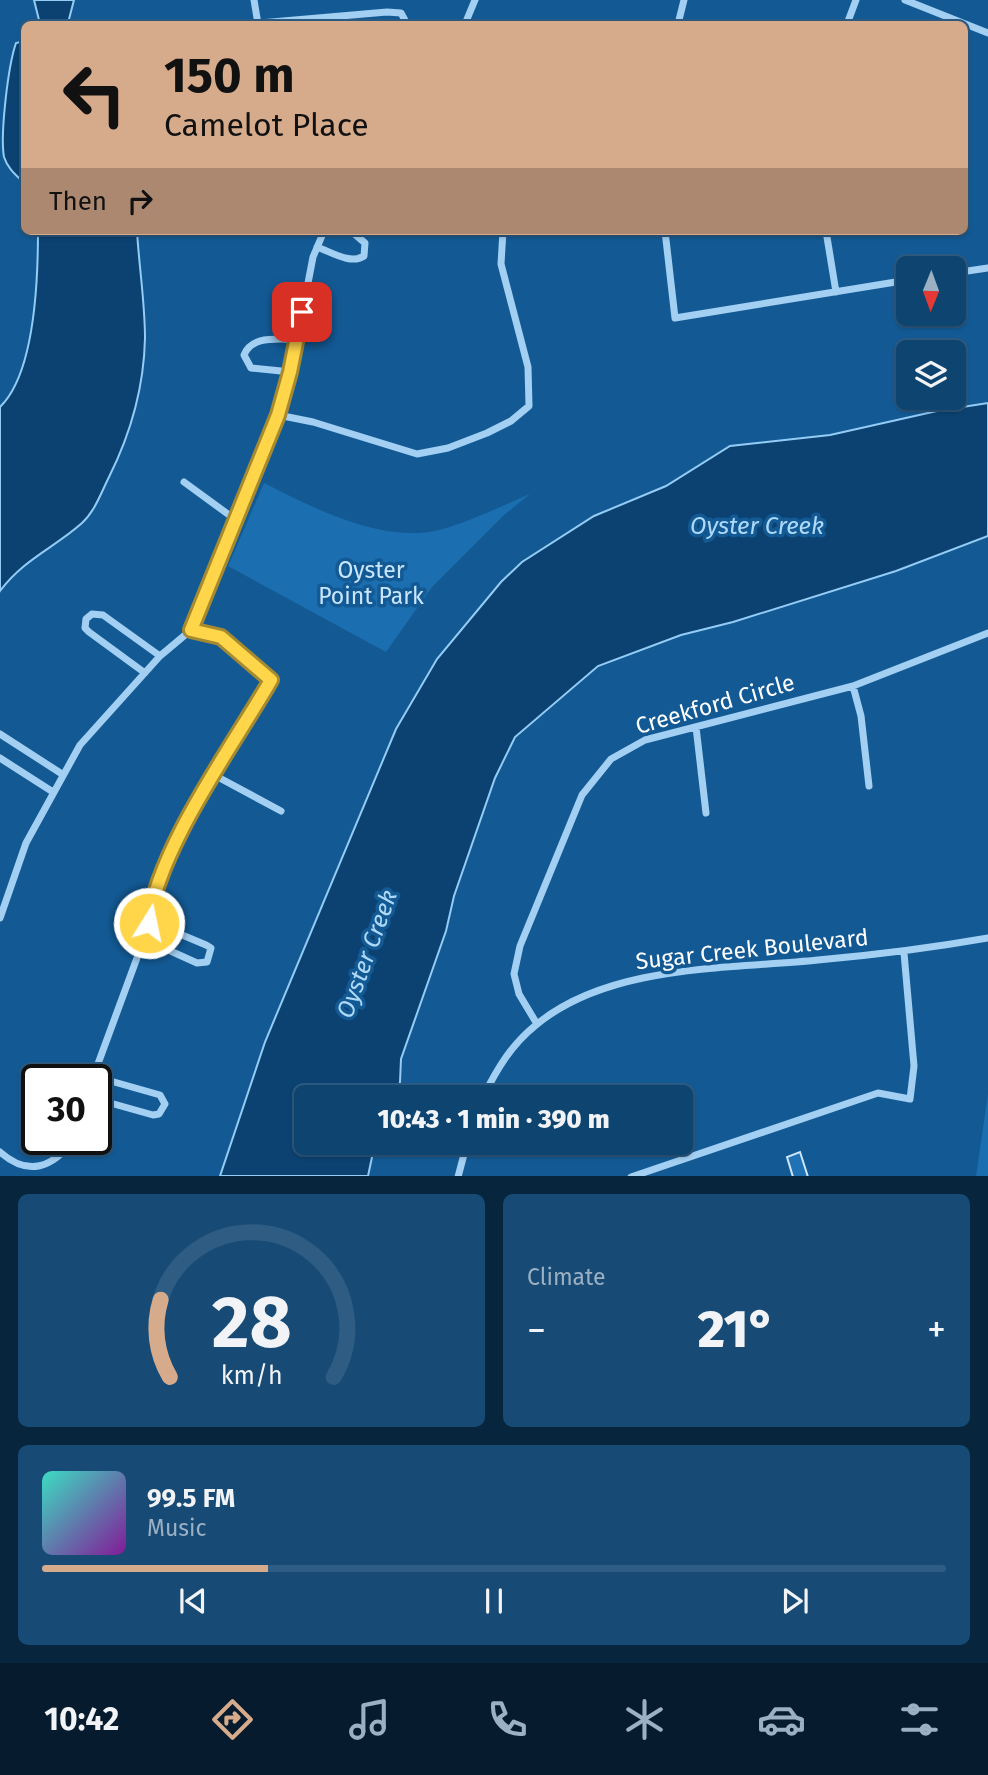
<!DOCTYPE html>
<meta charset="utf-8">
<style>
:root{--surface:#0e4470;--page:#174b75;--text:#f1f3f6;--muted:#9bb0c3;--line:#2e5c83;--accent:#d6ab8b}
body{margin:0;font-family:"Fira Sans",sans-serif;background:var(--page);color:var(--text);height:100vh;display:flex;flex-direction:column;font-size:26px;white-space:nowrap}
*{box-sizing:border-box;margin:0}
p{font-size:23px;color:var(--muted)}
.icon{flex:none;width:38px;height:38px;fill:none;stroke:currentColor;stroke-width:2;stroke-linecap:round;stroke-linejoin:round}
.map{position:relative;height:1176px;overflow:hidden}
.sheet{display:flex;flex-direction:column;gap:18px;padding:18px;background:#08253e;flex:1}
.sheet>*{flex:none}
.hud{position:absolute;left:21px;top:21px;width:947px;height:214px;border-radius:10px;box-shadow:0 2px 5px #0004,0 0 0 2px var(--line);background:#d6ab8b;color:#111;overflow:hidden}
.needle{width:46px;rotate:181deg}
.tools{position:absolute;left:896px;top:256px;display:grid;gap:14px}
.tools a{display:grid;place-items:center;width:70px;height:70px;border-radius:10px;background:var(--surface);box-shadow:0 2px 5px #0004,0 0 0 2px var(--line);font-size:35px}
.speed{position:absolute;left:21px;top:1064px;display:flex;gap:14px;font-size:35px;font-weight:700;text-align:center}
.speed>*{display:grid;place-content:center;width:91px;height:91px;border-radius:50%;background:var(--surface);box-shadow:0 2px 5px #0004,0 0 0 2px var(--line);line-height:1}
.speed .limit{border:4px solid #111;border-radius:10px;background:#fff;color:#111}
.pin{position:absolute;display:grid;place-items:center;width:60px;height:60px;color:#fff;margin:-30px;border-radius:14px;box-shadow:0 4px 10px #0006}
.me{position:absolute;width:77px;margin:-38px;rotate:10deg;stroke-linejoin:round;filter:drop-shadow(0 0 5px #0008)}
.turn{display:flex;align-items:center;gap:24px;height:147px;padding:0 28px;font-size:32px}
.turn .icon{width:91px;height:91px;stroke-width:2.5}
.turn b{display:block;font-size:49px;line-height:60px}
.then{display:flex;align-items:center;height:66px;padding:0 28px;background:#0003;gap:14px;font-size:26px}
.big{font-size:52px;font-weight:800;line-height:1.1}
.sheet .tile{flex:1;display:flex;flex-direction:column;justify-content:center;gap:10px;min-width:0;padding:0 24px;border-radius:10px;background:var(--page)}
.sheet .dial{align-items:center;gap:0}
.dial svg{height:182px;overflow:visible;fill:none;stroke:var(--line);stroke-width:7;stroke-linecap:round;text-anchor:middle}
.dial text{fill:var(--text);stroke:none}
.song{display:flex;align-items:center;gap:21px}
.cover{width:84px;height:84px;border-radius:10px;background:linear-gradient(135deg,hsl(170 70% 55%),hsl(290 70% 35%))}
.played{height:7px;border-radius:4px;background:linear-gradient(90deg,var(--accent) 25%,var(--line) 25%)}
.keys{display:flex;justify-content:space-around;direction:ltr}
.heat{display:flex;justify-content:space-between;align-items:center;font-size:38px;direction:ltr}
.sheet .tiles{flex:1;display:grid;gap:18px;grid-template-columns:1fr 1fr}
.tile:last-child{grid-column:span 2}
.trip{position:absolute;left:294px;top:1085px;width:399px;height:70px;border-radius:10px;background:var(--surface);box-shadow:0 2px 5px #0004,0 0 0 2px var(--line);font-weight:800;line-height:70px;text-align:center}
.tab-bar{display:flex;height:112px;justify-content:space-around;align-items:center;background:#061b2d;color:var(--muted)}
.tab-bar .icon{width:49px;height:49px}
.tab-bar .active{color:var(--accent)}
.tab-bar b{font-size:32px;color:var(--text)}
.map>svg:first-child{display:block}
</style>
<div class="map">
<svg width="988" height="1177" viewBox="0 0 988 1177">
<rect width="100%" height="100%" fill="#135a95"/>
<path fill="#1b6eaf" d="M 264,483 C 313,508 383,544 439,530 C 470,522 501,506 530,494 L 504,515 L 432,587 L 386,652 L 228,566 Z
M 988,1094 L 988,1176 L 976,1176 Z"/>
<path fill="#0c4271" stroke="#94ccf6" stroke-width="2" d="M 34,0 L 74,0 L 68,23 L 40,24 Z
M 24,41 L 24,183 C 16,175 8,169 4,157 C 0,135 8,66 16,43 Z
M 38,231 L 137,231 C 139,266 145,303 145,338 C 144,386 130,435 109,477 C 101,493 95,511 82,523 C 54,548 24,559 0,591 L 0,407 C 35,373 38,279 38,231 Z
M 988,403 L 988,536 L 896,571 L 733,622 L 681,635 L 598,666 L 515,737 L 495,778 L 454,896 L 446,931 L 401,1059 L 400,1082 L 394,1097 L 306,1097 L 306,1143 L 375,1143 L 368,1176 L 220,1176 L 265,1042 L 396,729 L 437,659 L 501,582 L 522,562 L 594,516 L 666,486 L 730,446 L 830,435 L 937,411 Z"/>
<path fill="#2172b4" stroke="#cae6fd" stroke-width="2" d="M 800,1152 L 808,1177 L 793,1177 L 787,1157 Z"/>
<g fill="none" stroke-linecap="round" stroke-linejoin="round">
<path stroke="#a2cff2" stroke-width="7" d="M 254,0 L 258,24
M 905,0 L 988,33
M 247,24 L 387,12 L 401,13 L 407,24
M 465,24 L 475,0
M 678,24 L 684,0
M 847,24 L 856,0
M 665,231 L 675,318 L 908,280
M 826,231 L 836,292
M 317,247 C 331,252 351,265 364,256 L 365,243 L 351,231
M 954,273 L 988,268
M 291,372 L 251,368 L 244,355 C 252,335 277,340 296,339
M 278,415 L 313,422 L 417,454 L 448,448 L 487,433 L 511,421 L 529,406 L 528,367 L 501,264 L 503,231
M 184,482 L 236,520
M 145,673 L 89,632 L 85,628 L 86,619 L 92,614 L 103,615 L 160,656
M 853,686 L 861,716 L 869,786
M 696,727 L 706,813
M 0,734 L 62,774
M 0,758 L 53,792
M 214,775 L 281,811
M 0,918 L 26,843 L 80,745 L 160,656 L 191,630 L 278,415 L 291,372 L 313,257 L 324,231
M 144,939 L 197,963 L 207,962 L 211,948 L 206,945 L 149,921
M 537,1024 L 519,994 L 514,974 L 520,946 L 582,795 L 611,759 L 645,740 L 853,686 L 988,633
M 93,1076 L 160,1095 L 165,1104 L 159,1114 L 153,1115 L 96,1099
M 92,1080 L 144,939 L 159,877 L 200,799 L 271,680 L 221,637 L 191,630
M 483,1097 C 497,1069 511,1045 536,1025 C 609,964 729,969 818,960 C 876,955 931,948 988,938
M 0,1152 C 28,1177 53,1168 74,1139
M 458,1177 L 467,1143
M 631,1177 L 878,1093 L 910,1099 L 914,1066 L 904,953"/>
</g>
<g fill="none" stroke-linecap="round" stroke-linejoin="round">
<g stroke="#a68a30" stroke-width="18">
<path id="route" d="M 149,923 C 156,851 234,744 271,680 L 221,637 L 191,630 L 278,415 L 290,372 L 302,312"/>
</g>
<use href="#route" stroke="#ffd54a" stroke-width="12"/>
</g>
<g text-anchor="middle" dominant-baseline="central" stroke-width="7" stroke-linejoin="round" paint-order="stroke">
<g font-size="23" fill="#cae6fd" stroke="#135a95">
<text x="371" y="570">Oyster<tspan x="371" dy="26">Point Park</tspan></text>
</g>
<g font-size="23" fill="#fff" stroke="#135a95">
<text transform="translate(715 704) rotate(-16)">Creekford Circle</text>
<text transform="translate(752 949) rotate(-6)">Sugar Creek Boulevard</text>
</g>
<g font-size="24" font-style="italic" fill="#aed9f9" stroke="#135a95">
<text x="757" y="526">Oyster Creek</text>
<text transform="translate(367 954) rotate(-70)">Oyster Creek</text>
</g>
</g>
</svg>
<div class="tools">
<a><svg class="needle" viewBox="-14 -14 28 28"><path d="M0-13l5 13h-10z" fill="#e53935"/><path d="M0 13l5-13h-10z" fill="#9bb0c3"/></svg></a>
<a><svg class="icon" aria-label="layers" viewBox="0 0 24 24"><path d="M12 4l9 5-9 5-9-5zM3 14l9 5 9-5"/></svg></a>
</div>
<div class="speed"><div class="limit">30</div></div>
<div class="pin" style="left:302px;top:312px;background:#d93025"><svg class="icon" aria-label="arrive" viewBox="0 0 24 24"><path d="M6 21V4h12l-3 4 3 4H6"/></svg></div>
<svg class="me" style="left:149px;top:923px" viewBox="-20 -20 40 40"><circle r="17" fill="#ffd54a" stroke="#fff" stroke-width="3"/><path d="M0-11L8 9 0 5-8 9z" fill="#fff"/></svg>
<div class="trip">10:43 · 1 min · 390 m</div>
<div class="hud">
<div class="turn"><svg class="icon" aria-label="left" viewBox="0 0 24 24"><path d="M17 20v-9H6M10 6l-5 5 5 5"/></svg><div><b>150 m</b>Camelot Place</div></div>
<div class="then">Then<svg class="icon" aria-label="right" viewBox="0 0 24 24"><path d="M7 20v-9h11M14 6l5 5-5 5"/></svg></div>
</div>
</div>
<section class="sheet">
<div class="tiles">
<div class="tile dial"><svg viewBox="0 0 100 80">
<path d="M14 69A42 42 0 1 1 86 69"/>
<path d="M14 69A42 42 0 0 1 10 35" stroke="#d6ab8b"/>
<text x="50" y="56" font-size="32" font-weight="700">28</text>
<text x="50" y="72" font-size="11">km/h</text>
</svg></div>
<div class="tile"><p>Climate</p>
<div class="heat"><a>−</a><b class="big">21°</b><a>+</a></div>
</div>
<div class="tile">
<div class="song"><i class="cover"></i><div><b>99.5 FM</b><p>Music</p></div></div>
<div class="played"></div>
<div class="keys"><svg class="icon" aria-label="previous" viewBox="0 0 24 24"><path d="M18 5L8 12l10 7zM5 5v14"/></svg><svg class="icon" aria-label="pause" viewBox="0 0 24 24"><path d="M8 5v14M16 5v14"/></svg><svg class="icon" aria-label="next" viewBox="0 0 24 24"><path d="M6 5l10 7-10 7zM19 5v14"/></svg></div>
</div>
</div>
</section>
<nav class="tab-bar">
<b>10:42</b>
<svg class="icon active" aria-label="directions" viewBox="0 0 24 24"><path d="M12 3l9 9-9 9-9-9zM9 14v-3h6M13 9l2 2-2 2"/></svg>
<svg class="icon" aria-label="music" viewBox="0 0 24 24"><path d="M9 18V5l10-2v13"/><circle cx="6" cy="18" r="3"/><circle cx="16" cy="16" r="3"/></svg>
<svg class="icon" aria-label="phone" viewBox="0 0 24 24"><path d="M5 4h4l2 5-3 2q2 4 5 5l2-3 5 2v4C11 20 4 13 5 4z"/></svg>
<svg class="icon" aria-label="climate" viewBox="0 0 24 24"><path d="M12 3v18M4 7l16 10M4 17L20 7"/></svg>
<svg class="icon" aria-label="car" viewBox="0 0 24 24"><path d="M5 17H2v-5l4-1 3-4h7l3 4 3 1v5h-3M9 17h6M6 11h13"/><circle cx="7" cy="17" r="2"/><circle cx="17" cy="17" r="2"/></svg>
<svg class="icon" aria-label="filters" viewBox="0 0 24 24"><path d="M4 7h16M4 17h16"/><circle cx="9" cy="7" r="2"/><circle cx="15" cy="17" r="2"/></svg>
</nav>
